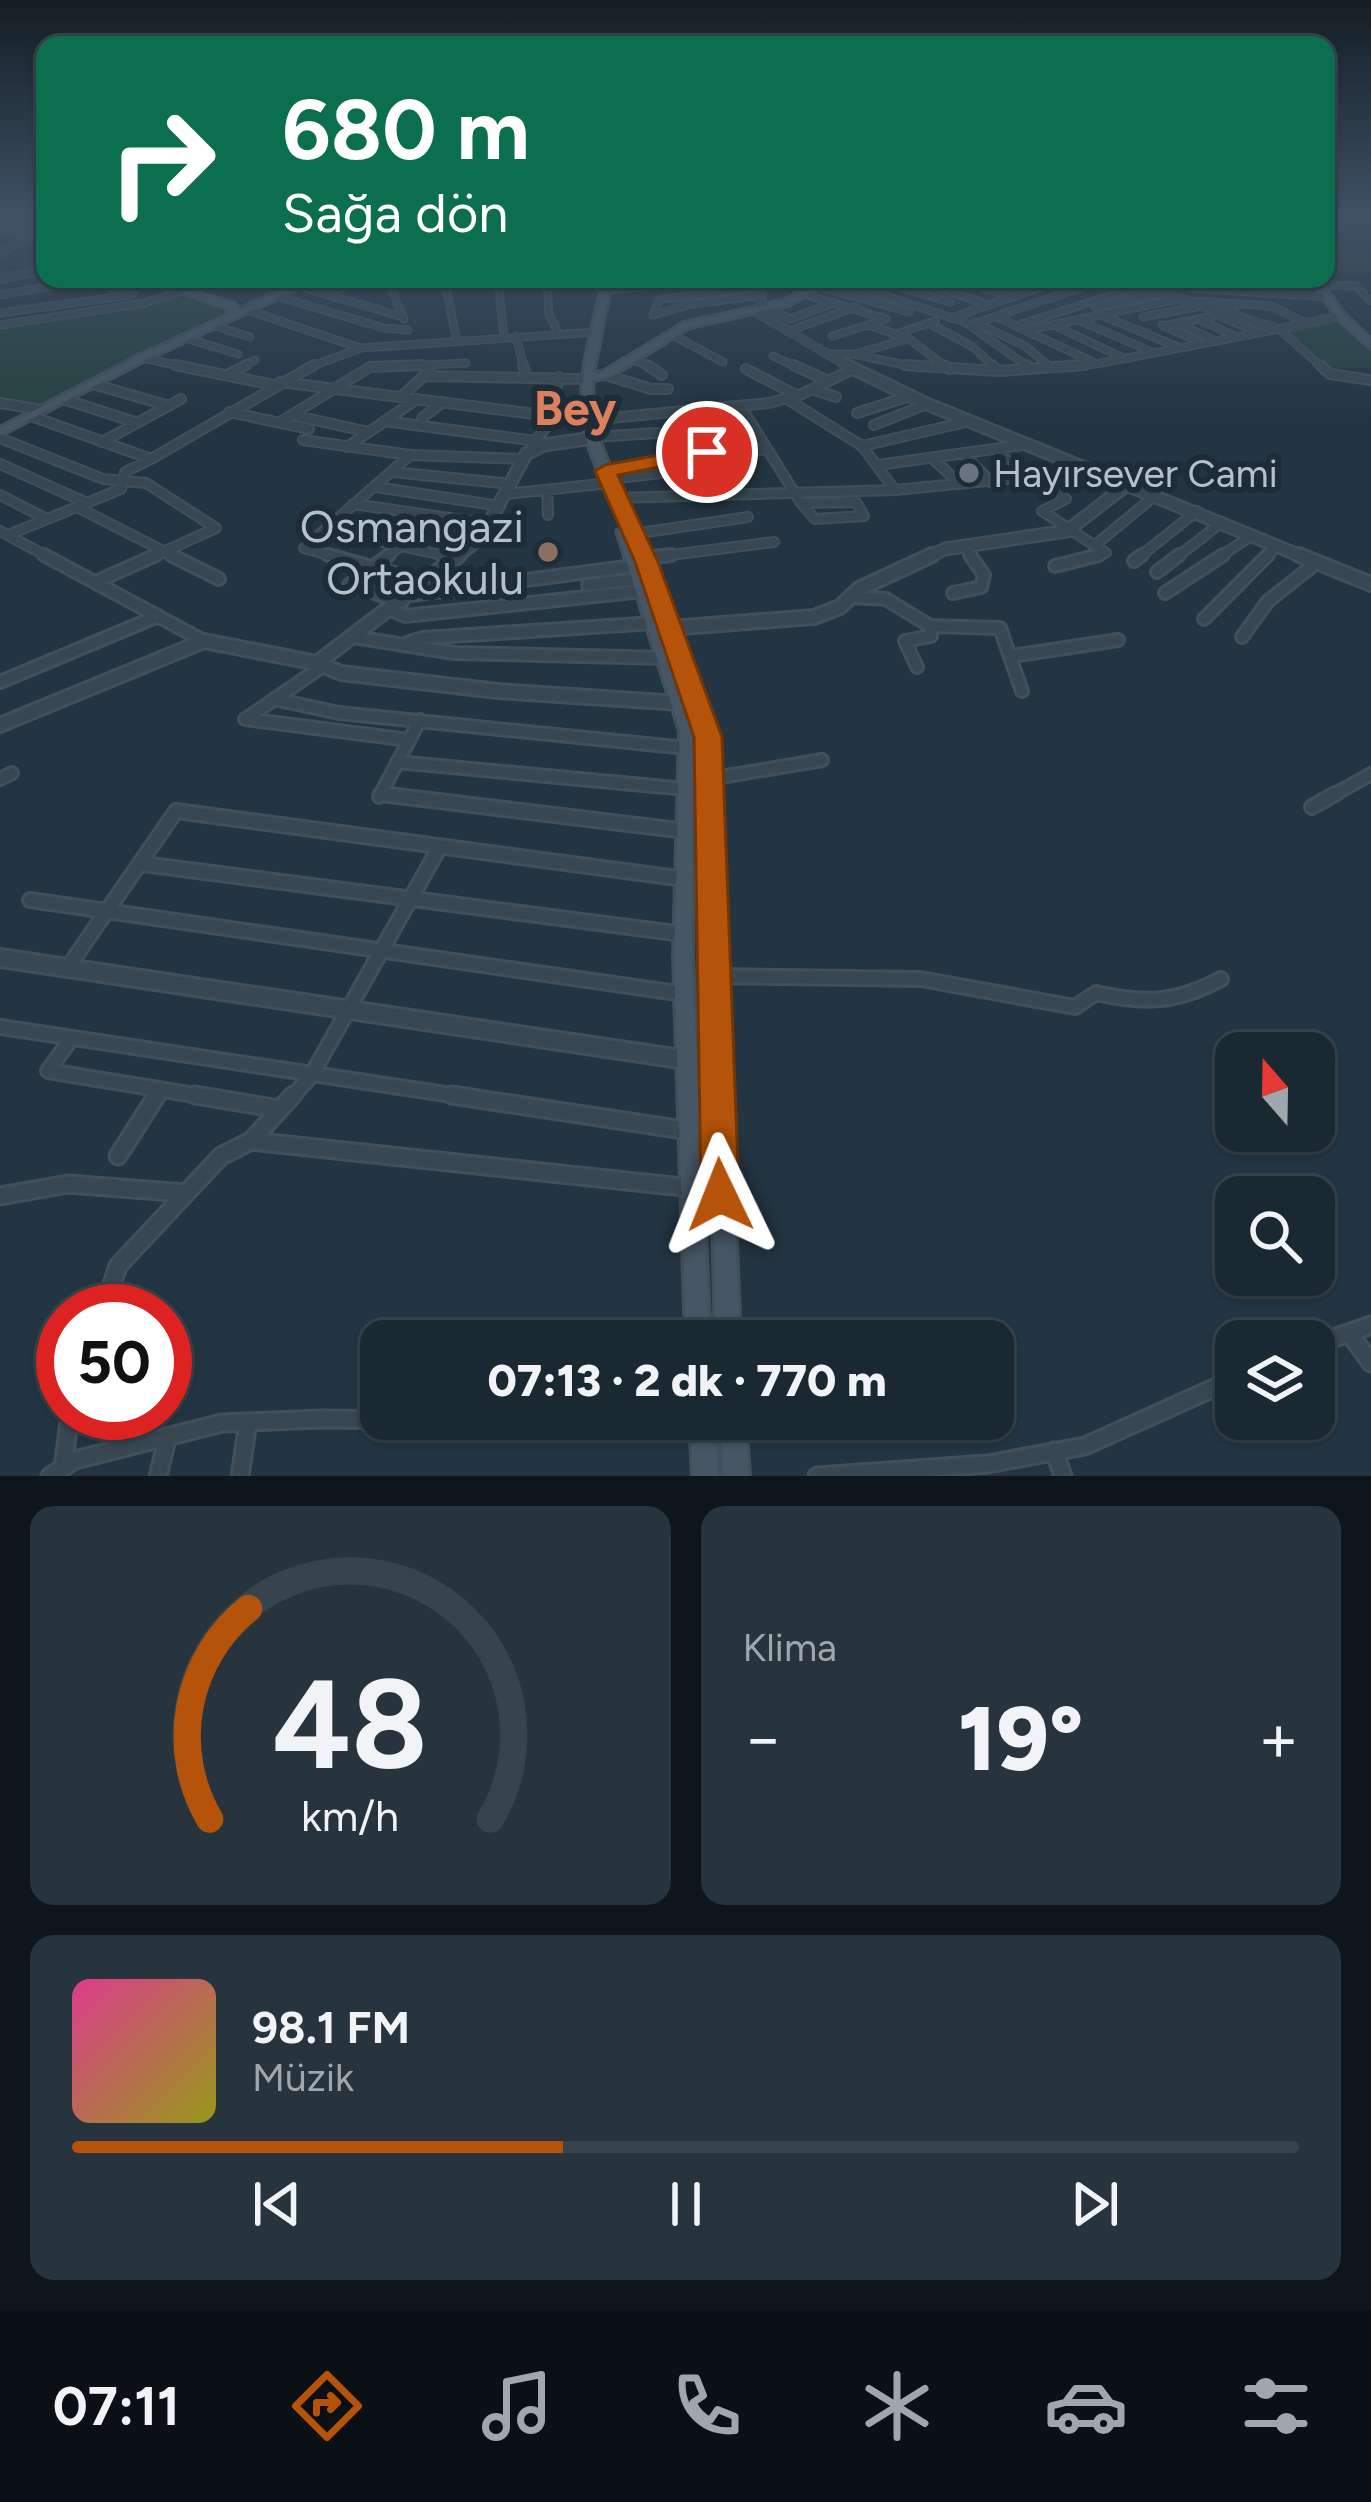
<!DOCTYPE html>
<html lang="tr">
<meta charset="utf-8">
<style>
:root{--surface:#1a2832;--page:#27343e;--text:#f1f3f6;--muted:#9fa6ac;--line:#38444d;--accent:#b45309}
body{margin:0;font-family:Figtree,sans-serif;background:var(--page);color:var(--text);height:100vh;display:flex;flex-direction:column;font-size:45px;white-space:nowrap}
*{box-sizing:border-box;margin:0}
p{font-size:39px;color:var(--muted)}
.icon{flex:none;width:66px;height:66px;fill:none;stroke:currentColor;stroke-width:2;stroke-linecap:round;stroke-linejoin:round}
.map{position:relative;height:1476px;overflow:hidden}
.side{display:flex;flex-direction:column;gap:30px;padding:30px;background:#0e161c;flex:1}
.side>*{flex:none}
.guide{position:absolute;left:36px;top:36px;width:1299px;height:252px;border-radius:24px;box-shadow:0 3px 9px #0004,0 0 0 3px var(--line);background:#0b6e4f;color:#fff;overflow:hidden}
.needle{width:78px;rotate:340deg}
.controls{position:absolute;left:1215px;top:1032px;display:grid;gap:24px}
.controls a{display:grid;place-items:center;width:120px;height:120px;border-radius:24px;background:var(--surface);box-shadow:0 3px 9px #0004,0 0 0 3px var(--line);font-size:60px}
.speed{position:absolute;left:36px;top:1284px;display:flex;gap:24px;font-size:60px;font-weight:700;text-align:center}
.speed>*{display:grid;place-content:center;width:156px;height:156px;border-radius:50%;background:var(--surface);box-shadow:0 3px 9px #0004,0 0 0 3px var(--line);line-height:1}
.speed .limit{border:18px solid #d22;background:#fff;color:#111}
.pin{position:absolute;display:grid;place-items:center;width:102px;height:102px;color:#fff;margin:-51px;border:6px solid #fff;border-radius:50%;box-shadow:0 3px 12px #0007}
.me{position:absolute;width:132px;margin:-66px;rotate:358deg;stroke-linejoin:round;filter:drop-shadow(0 0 9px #0008)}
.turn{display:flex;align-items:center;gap:42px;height:252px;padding:0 48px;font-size:54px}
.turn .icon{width:156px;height:156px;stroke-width:2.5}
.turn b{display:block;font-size:84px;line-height:102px}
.big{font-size:90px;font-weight:800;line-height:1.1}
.side .card{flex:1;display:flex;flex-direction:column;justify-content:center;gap:18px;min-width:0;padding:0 42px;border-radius:24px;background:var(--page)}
.side .dial{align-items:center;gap:0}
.dial svg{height:312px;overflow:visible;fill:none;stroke:var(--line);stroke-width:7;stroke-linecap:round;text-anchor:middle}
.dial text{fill:var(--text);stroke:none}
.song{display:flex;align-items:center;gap:36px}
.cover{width:144px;height:144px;border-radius:18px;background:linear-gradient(135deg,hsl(330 70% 55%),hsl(60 70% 35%))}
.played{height:12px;border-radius:6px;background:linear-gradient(90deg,var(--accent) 40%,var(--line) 40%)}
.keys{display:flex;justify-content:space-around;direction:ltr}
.heat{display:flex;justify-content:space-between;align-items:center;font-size:66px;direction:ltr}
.side .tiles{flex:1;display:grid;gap:30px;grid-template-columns:1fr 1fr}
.card:last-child{grid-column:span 2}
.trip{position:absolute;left:360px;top:1320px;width:654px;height:120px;border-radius:24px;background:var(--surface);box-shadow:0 3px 9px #0004,0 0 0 3px var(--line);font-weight:800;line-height:120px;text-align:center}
.tabs{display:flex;height:192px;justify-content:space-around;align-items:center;background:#0a1014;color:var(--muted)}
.tabs .icon{width:84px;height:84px}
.tabs .selected{color:var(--accent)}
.tabs b{font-size:54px;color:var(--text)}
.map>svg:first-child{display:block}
</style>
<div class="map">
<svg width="1371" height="1476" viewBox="0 0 1371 1476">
<rect width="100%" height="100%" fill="#233542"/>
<path fill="#264241" d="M 1326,215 L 1371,215 L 1371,239 L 1358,240 L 1371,255 L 1371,274 L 1326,274 Z
M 185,290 L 228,305 L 231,310 L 40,405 L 0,399 L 0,325 L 136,306 Z
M 1342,322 L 1371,350 L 1371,368 L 1315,368 L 1283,331 Z"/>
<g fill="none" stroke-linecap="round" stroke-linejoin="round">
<g stroke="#41505a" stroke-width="9">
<path id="minor-far4" d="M 25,215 L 45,221
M 0,219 L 41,231
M 0,230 L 30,237
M 0,253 L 45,229
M 387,279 L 404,319
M 444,279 L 457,341
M 498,279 L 504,337
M 547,279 L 549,314 L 558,333
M 833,279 L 965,322 L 1030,368
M 871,279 L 950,302
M 913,279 L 989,305
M 957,279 L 1011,297
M 295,285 L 403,317
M 1318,285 L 1356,286 L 1371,301
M 817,286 L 909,312
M 1190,288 L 1327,297
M 606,290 L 732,279
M 985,290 L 1016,279
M 327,293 L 369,279
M 804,294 L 886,319 L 868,325 L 908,338 L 947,368
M 0,295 L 82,281 L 134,292 L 131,295
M 273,295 L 384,328 L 408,330
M 1195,301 L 1271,306 L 1306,323
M 767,307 L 790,319 L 836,302
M 1095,307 L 1162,293
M 244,309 L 357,347
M 0,313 L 131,295
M 653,315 L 659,300 L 761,286
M 653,315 L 692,304 L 762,295
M 1220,316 L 1258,333
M 997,317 L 1093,362
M 1106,317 L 1178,347
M 1143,317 L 1206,305
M 951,318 L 1065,279
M 1200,320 L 1237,337
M 1081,321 L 1152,352
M 975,322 L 1025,346 L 1050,367
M 929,323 L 973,347 L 995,368
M 976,323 L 1106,279
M 1180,324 L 1216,341
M 0,325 L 145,303 L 185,290
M 212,325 L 250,337
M 1019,325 L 1141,286
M 1054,325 L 1123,358
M 1162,325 L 1199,342
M 1163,326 L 1235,312
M 1028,330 L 1183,298
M 789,331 L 855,307
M 671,334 L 723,362
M 893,335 L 935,321
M 516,336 L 524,368
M 832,336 L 868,325
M 186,338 L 238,354
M 829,354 L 854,354 L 919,368
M 855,354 L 903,340
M 773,356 L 799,368
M 142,358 L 190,368
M 631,359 L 655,368
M 240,368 L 255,360
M 307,368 L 361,348 L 597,332
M 369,368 L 466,363
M 1043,368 L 1096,364 L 1279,329 L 1323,368"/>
</g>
<g stroke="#41505a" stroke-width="12">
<path id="minor-far3" d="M 175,365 L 274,385
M 523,365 L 526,376
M 647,365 L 662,375
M 793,365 L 824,379
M 905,365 L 998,371 L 1085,365
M 943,365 L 949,369
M 992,365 L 998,371
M 1027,365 L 1031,369
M 1320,365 L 1330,374 L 1371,380
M 746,369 L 798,396
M 227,375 L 246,365
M 606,375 L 651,389 L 668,389
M 424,376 L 587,379
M 280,382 L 551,416
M 93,384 L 169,406
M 812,389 L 836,397
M 401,397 L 429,371
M 63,399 L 138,423
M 787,399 L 862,446 L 895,490
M 0,403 L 42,410
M 741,407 L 801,503
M 229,412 L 309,429
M 857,413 L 910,396
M 292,415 L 369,432
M 31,416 L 151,459 L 314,365
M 422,418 L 443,402
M 588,420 L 769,403 L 802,394 L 853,369
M 384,421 L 536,441
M 280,422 L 370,367 L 422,365
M 874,425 L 927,404
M 593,437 L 657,433
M 0,438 L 103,479 L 146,483 L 216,528 L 150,558
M 303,440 L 410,455 L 524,459
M 102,442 L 181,399
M 532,445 L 548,425 L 559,377
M 862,446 L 970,421
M 347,447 L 417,399
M 995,449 L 1028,479
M 740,453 L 766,449
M 962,453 L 992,483
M 932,458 L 960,484
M 0,464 L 87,503
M 878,465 L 1030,444
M 605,471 L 707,452
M 393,472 L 511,484
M 608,479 L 662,473
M 1044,479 L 1066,499 L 1042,511 L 1106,553 L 1087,558
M 376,487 L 500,506
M 547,490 L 548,515
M 506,494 L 610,483
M 0,495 L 47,519
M 616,498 L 895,490 L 1091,471
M 856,502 L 864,516 L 815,519 L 801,503 Z
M 353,504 L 491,524
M 77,507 L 177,558
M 327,530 L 456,558
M 0,531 L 50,558
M 633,534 L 748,517
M 8,535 L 121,489 L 125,472 L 151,459
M 963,545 L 972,558
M 1094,546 L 1157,494
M 304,548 L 410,455
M 304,548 L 339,558
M 385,558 L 401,546
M 647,558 L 774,542
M 1138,558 L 1197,511
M 1176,558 L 1222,522
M 1218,558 L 1251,536
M 1265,558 L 1276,547"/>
</g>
<g stroke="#41505a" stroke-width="16">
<path id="minor-far2" d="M 44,555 L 204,641
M 171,555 L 219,579
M 328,555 L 427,582
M 389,555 L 349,585 L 402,602
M 442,555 L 457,558
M 645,558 L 671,555
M 1134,561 L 1142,555
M 1055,566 L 1099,555
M 1157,572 L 1179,555
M 98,581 L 156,555
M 588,585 L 639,579
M 953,593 L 981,587 L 984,575 L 970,555
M 1165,593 L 1223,555
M 411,595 L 634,566
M 851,597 L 886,599 L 930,626 L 1000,628 L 1022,691
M 391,610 L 405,616 L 643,591
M 1204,619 L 1268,555
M 354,637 L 454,653 L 667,658
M 1242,637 L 1268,601 L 1316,563
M 407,643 L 423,638 L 654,623
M 1012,656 L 1118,640
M 917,667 L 905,641 L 931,636 L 930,626
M 0,682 L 158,616
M 274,699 L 339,713 L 687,748
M 247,718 L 323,666
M 245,719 L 409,740
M 397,762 L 686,789
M 0,779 L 12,773
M 709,779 L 822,760
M 379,797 L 420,720
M 1330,797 L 1371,774"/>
</g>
<g stroke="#41505a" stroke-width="18">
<path id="minor-far1" d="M 381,794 L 686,831
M 1312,807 L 1335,794
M 143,864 L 683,934
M 30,900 L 684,994
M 66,970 L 176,811 L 685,879
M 714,976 L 921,979 L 1075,1007 L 1096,993 C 1145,1004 1176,1003 1221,979
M 0,1027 L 472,1098
M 71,1039 L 48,1071 L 213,1098
M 155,1098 L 160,1090
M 291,1098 L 311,1076 L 439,848"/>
</g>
<g stroke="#41505a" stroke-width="21">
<path id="minor" d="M 195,1095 L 279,1109
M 452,1095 L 690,1131
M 251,1141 L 692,1188
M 118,1156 L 157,1095
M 0,1196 L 68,1184 L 186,1193
M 103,1311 L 118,1266 L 221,1156 L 251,1141 L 293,1095
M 1349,1333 L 1371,1363
M 1314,1345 L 1371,1325
M 1054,1451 L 1063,1476
M 63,1468 L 70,1413
M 50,1476 L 75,1460 L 222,1423 L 321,1419 L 733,1424
M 158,1476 L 168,1436
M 240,1476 L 248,1422
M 817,1476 L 988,1464 L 1085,1446 L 1236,1378"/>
</g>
<g stroke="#41505a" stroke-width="10">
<path id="tertiary-far3" d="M 0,279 L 45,269
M 759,279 L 762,308
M 1114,279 L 1279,329 L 1341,316
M 753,310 L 851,368"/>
</g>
<g stroke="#41505a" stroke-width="15">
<path id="tertiary-far2" d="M 846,365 L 927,404 L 1306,558
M 455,558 L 481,538 L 526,454 L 544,445 L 593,438
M 925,558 L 945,549 L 1067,531 L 1128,484"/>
</g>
<g stroke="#41505a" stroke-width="18">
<path id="tertiary-far1" d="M 1299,555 L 1371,584
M 670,628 L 814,617 L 840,607 L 859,589 L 932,555
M 317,663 L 341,673 L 498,691 L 680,703
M 0,725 L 204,641 L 317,663 L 459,555"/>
</g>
<g stroke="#41505a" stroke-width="22">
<path id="tertiary" d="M 0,958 L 687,1060"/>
</g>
<g stroke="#41505a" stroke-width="6">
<path id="secondary" d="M 142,279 L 155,279 L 235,304 L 238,310 L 307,279 L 318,279 L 145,360 L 0,435 L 0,428 L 139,356 L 230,314 L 228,308 Z
M 599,279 L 607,279 L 610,287 L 593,373 L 603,372 L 684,323 L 783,301 L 823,279 L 834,279 L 789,305 L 690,327 L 610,377 L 592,380 L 593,425 L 622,498 L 653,562 L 715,737 L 740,1341 L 716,1341 L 701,737 L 636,552 L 694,731 L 692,957 L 710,1341 L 686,1341 L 674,957 L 680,731 L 617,531 L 624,528 C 612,502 585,447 583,420 C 578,375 592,331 602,287 Z
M 1310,279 L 1318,279 L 1344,314 L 1371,340 L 1371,348 L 1338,318 Z
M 690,1419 L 714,1419 L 719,1476 L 693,1476 Z
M 721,1419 L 745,1419 L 749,1476 L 723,1476 Z"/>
</g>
<use href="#minor-far4" stroke="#384751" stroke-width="6"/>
<use href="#minor-far3" stroke="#384751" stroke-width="8"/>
<use href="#minor-far2" stroke="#384751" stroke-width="10"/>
<use href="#minor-far1" stroke="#384751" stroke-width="12"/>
<use href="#minor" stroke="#384751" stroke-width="15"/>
<use href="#tertiary-far3" stroke="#384751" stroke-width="8"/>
<use href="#tertiary-far2" stroke="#384751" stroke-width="10"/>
<use href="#tertiary-far1" stroke="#384751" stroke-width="12"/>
<use href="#tertiary" stroke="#384751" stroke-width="16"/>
<use href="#secondary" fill="#465664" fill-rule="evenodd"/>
</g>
<linearGradient id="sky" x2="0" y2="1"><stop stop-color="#131d24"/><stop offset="0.51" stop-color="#3f5165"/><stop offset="1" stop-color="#3f5165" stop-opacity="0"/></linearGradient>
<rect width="1371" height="422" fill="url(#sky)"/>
<path fill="#b45309" stroke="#753606" stroke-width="3" d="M 707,446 L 714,448 L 714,456 L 618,475 L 658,562 L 722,737 L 739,1195 L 734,1207 L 720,1211 L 706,1207 L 701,1195 L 694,737 L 635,562 L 595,471 L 605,465 Z"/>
<circle fill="#6b7280" stroke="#1d2c36" stroke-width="4.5" cx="969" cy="473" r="12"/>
<circle fill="#8d6e63" stroke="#1d2c36" stroke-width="4.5" cx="548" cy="552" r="12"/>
<g text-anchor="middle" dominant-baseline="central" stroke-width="12" stroke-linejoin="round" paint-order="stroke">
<g font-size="39" fill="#b4c1cc" stroke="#1d2c36" text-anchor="start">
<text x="993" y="473">Hayırsever Cami</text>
</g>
<g font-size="45" fill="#b4c1cc" stroke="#1d2c36" text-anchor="end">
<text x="524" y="526">Osmangazi<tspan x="524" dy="52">Ortaokulu</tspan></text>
</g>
<g font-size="48" font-weight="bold" fill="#dd805e" stroke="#1d2c36">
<text x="575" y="408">Bey</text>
</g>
</g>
</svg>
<div class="controls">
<a><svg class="needle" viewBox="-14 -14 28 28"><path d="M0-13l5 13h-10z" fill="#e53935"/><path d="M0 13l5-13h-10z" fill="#9fa6ac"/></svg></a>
<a><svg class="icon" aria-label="search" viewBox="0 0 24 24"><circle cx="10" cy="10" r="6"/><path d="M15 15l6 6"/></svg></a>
<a><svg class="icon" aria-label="layers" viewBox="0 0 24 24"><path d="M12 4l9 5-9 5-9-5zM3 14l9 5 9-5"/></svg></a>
</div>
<div class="speed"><div class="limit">50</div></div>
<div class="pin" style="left:707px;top:452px;background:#d93025"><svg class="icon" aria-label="arrive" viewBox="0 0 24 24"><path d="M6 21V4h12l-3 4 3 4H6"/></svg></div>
<svg class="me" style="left:720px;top:1195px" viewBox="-20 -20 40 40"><path d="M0-17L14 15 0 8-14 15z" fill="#b45309" stroke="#fff" stroke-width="4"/></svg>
<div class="trip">07:13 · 2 dk · 770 m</div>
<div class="guide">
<div class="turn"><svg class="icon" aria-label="right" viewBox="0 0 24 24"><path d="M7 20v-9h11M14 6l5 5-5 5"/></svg><div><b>680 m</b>Sağa dön</div></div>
</div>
</div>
<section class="side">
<div class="tiles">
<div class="card dial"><svg viewBox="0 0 100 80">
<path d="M14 69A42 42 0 1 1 86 69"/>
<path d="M14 69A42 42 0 0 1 24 15" stroke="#b45309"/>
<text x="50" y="56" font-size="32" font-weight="700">48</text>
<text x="50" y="72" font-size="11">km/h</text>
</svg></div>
<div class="card"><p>Klima</p>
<div class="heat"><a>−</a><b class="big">19°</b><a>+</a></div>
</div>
<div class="card">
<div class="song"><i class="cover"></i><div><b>98.1 FM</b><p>Müzik</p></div></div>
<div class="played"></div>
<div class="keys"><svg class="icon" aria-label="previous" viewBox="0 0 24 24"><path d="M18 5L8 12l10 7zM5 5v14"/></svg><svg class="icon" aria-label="pause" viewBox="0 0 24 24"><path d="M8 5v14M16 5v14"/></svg><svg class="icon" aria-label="next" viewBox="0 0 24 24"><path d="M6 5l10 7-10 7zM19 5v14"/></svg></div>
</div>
</div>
</section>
<nav class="tabs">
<b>07:11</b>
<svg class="icon selected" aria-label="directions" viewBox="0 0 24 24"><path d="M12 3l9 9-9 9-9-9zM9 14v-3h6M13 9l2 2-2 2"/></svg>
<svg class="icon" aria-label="music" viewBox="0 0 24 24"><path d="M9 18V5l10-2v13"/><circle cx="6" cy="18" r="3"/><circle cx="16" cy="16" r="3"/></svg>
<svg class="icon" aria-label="phone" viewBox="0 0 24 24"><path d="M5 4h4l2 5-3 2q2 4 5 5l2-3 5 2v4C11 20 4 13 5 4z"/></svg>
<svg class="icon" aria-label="climate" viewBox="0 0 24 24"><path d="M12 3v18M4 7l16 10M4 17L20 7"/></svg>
<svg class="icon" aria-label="car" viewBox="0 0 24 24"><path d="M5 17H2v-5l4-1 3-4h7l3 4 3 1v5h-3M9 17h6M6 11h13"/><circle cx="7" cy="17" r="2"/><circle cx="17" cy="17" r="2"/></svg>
<svg class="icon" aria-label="filters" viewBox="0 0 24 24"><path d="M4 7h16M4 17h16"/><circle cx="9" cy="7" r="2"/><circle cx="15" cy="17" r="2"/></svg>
</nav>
